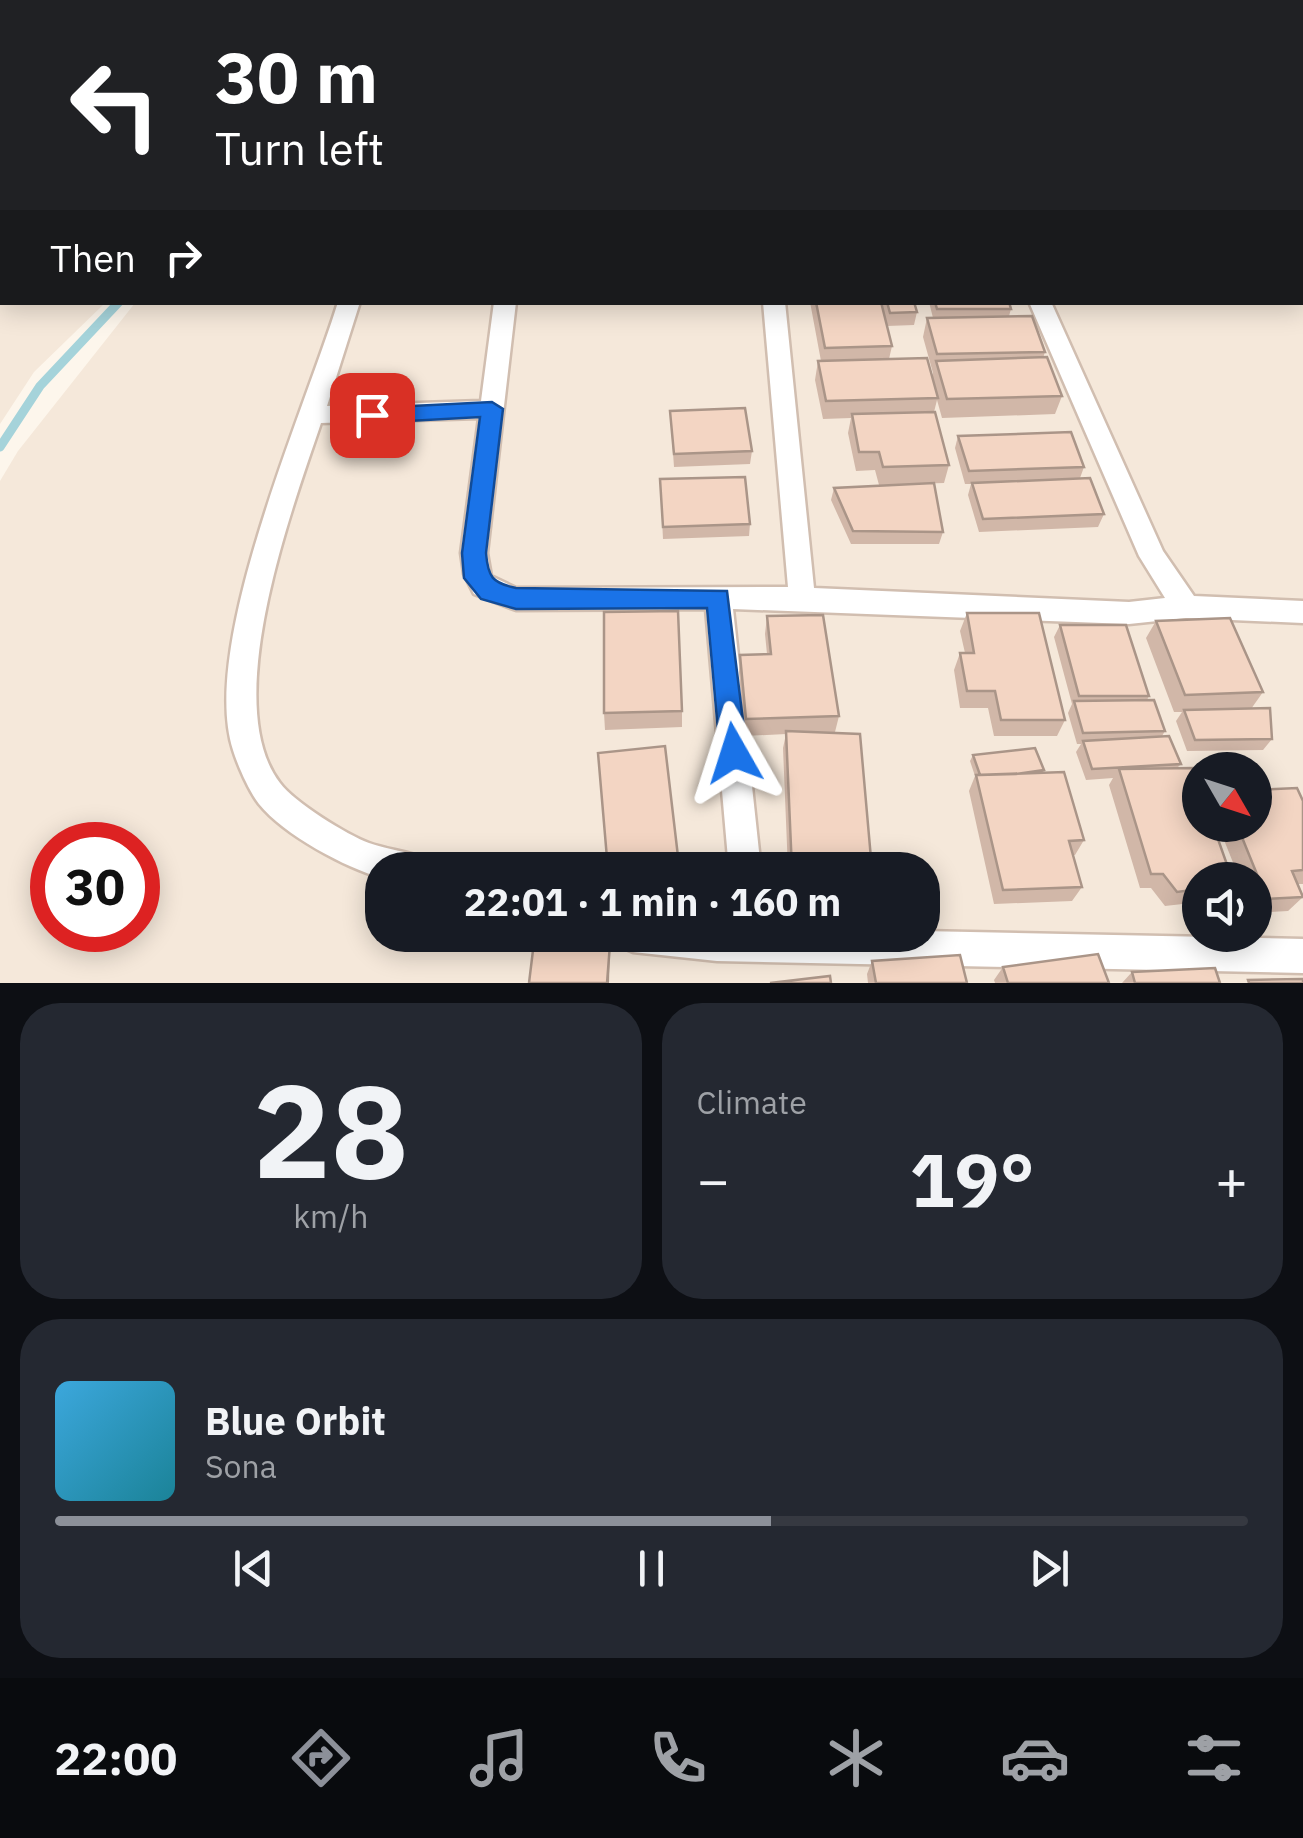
<!DOCTYPE html>
<meta charset="utf-8">
<style>
:root{--surface:#171b24;--page:#242831;--text:#f1f3f6;--muted:#9ea1a6;--line:#363941;--accent:#8c9099}
body{margin:0;font-family:"IBM Plex Sans",sans-serif;background:var(--page);color:var(--text);height:100vh;display:flex;flex-direction:column;font-size:38px;white-space:nowrap}
*{box-sizing:border-box;margin:0}
p{font-size:32px;color:var(--muted)}
.icon{flex:none;width:55px;height:55px;fill:none;stroke:currentColor;stroke-width:2;stroke-linecap:round;stroke-linejoin:round}
.map{position:relative;height:983px;overflow:hidden}
.side{display:flex;flex-direction:column;gap:20px;padding:20px;background:#0d0f14;flex:1}
.side>*{flex:none}
.guide{position:absolute;left:0px;top:0px;width:1305px;height:305px;box-shadow:0 5px 25px #0003;background:#202124;color:#fff;overflow:hidden}
.needle{width:65px;rotate:129deg}
.fabs{position:absolute;left:1182px;top:752px;display:grid;gap:20px}
.fabs a{display:grid;place-items:center;width:90px;height:90px;border-radius:50%;background:var(--surface);box-shadow:0 5px 25px #0003;font-size:50px}
.speed{position:absolute;left:30px;top:822px;display:flex;gap:20px;font-size:50px;font-weight:700;text-align:center}
.speed>*{display:grid;place-content:center;width:130px;height:130px;border-radius:50%;background:var(--surface);box-shadow:0 5px 25px #0003;line-height:1}
.speed .limit{border:15px solid #d22;background:#fff;color:#111}
.pin{position:absolute;display:grid;place-items:center;width:85px;height:85px;color:#fff;margin:-42px;border-radius:20px;box-shadow:0 5px 15px #0006}
.me{position:absolute;width:110px;margin:-55px;rotate:354deg;stroke-linejoin:round;filter:drop-shadow(0 0 8px #0008)}
.turn{display:flex;align-items:center;gap:35px;height:210px;padding:0 50px;font-size:45px}
.turn .icon{width:130px;height:130px;stroke-width:2.5}
.turn b{display:block;font-size:70px;line-height:85px}
.then{display:flex;align-items:center;height:95px;padding:0 50px;background:#0003;gap:20px;font-size:38px}
.big{font-size:75px;font-weight:800;line-height:1.1}
.side .tile{flex:1;display:flex;flex-direction:column;justify-content:center;gap:15px;min-width:0;padding:0 35px;border-radius:40px;background:var(--page)}
.side .dial{align-items:center;gap:0}
.dial b{font-size:130px;line-height:1}
.song{display:flex;align-items:center;gap:30px}
.cover{width:120px;height:120px;border-radius:15px;background:linear-gradient(135deg,hsl(200 70% 55%),hsl(190 70% 35%))}
.played{height:10px;border-radius:5px;background:linear-gradient(90deg,var(--accent) 60%,var(--line) 60%)}
.keys{display:flex;justify-content:space-around;direction:ltr}
.heat{display:flex;justify-content:space-between;align-items:center;font-size:55px;direction:ltr}
.side .tiles{flex:1;display:grid;gap:20px;grid-template-columns:1fr 1fr}
.tile:last-child{grid-column:span 2}
.trip{position:absolute;left:365px;top:852px;width:575px;height:100px;border-radius:40px;background:var(--surface);box-shadow:0 5px 25px #0003;font-weight:800;line-height:100px;text-align:center}
.menu{display:flex;height:160px;justify-content:space-around;align-items:center;background:#090b0e;color:var(--muted)}
.menu .icon{width:70px;height:70px}
.menu .current{color:var(--accent)}
.menu b{font-size:45px;color:var(--text)}
.map>svg:first-child{display:block}
</style>
<div class="map">
<svg width="1303" height="983" viewBox="0 0 1303 983">
<rect width="100%" height="100%" fill="#fdf6ec"/>
<path fill="#f5e8da" fill-rule="evenodd" d="M 133,0 L 1303,0 L 1303,983 L 0,983 L 0,481 L 18,451 L 135,303 L 1302,302 L 1302,2 L 129,2 ZM 1200,770 L 1255,770 L 1255,825 L 1200,825 ZM 52,845 L 138,845 L 138,930 L 52,930 ZM 382,870 L 922,870 L 922,935 L 382,935 ZM 1200,880 L 1255,880 L 1255,935 L 1200,935 Z
M 0,216 L 2,302 L 105,303 L 34,372 L 0,424 Z"/>
<g fill="none" stroke-linecap="round" stroke-linejoin="round">
<path stroke="#a5d3da" stroke-width="9" d="M 0,447 L 40,386 L 119,302"/>
<g stroke="#d1beb0" stroke-width="5">
<path id="minor" d="M 515,0 L 531,0 L 531,2 L 515,2 Z
M 724,0 L 740,0 L 740,2 L 724,2 Z
M 1109,0 L 1125,0 L 1126,2 L 1110,2 Z
M 1245,0 L 1261,0 L 1262,2 L 1246,2 Z
M 1302,3 L 1303,3 L 1303,13 L 1302,13 Z
M 1302,282 L 1303,282 L 1303,296 L 1302,296 Z
M 338,302 L 360,302 L 327,406 L 481,401 L 494,302 L 516,302 L 487,553 L 491,576 L 516,588 L 788,587 L 763,302 L 785,302 L 814,588 L 1129,602 L 1165,598 L 1139,556 L 1029,302 L 1051,302 L 1163,551 L 1194,596 L 1303,601 L 1303,623 L 1186,618 L 1129,624 L 733,609 L 761,870 L 729,870 L 706,609 L 516,610 L 474,594 L 464,574 L 461,553 L 479,418 L 321,423 C 292,509 219,704 280,783 C 294,802 347,835 369,843 C 388,850 408,851 427,859 L 432,870 L 382,870 L 382,878 C 346,868 284,835 259,804 C 249,791 238,766 233,750 C 199,645 305,410 338,302 Z
M 922,931 L 1303,939 L 1303,973 L 717,961 L 633,952 L 621,947 L 616,935 L 922,935 Z"/>
</g>
<g stroke="#d1beb0" stroke-width="6">
<path id="tertiary" d="M 863,0 L 892,0 L 893,2 L 864,2 Z
M 915,0 L 944,0 L 945,2 L 916,2 Z
M 1302,100 L 1303,100 L 1303,114 L 1302,114 Z"/>
</g>
<use href="#minor" fill="#fff" fill-rule="evenodd"/>
<use href="#tertiary" fill="#fff" fill-rule="evenodd"/>
</g>
<path fill="#d1b7a8" d="M 810,302 L 881,302 L 892,346 L 889,359 L 932,376 L 933,373 L 923,337 L 927,318 L 933,318 L 929,302 L 1009,302 L 1011,309 L 1009,316 L 1045,352 L 1043,358 L 1062,396 L 1055,414 L 942,418 L 937,400 L 934,412 L 949,465 L 944,483 L 879,485 L 875,470 L 856,471 L 848,433 L 851,418 L 823,419 L 815,380 L 818,361 L 821,361 Z
M 882,302 L 914,302 L 917,312 L 914,325 L 887,326 Z
M 670,411 L 752,451 L 750,464 L 674,467 Z
M 958,436 L 1084,467 L 1080,478 L 1104,514 L 1098,527 L 979,532 L 968,495 L 971,484 L 965,484 L 955,448 Z
M 660,479 L 750,524 L 749,536 L 663,539 Z
M 834,488 L 943,532 L 939,544 L 851,544 L 831,500 Z
M 967,613 L 1065,720 L 1057,736 L 994,736 L 988,708 L 960,708 L 954,670 L 960,653 L 965,653 L 960,631 Z
M 767,616 L 839,716 L 835,732 L 872,870 L 788,870 L 783,748 L 786,734 L 744,736 L 739,672 L 740,655 L 767,654 L 765,634 Z
M 1156,621 L 1263,692 L 1251,709 L 1272,739 L 1263,750 L 1187,751 L 1176,721 L 1182,712 L 1174,712 L 1146,638 Z
M 1060,625 L 1149,696 L 1147,700 L 1165,731 L 1162,736 L 1181,764 L 1177,768 L 1230,873 L 1224,880 L 1200,880 L 1200,902 L 1165,906 L 1151,888 L 1140,888 L 1109,785 L 1113,778 L 1086,780 L 1076,752 L 1081,744 L 1077,744 L 1068,713 L 1072,704 L 1054,637 Z
M 682,711 L 682,727 L 605,730 L 604,713 Z
M 973,755 L 1044,770 L 1042,773 L 1084,840 L 1075,855 L 1073,855 L 1082,887 L 1072,901 L 994,904 L 969,791 L 975,776 L 970,761 Z
M 1303,801 L 1303,884 L 1298,884 L 1303,897 L 1288,911 L 1255,913 L 1255,880 L 1240,880 L 1218,825 L 1255,825 Z
M 679,865 L 679,870 L 607,870 Z
M 872,961 L 967,983 L 868,983 L 867,974 Z
M 1003,967 L 1109,983 L 995,983 L 994,980 Z
M 1132,972 L 1220,983 L 1122,983 Z"/>
<path fill="#aa9588" d="M 610,944 L 609,983 L 607,983 Z"/>
<path fill="#f3d5c3" stroke="#aa9588" stroke-width="2.5" d="M 816,302 L 881,302 L 892,346 L 825,348 Z
M 887,302 L 914,302 L 917,312 L 890,313 Z
M 935,302 L 1009,302 L 1011,309 L 937,309 Z
M 1032,316 L 1045,352 L 937,354 L 927,318 Z
M 1047,357 L 1062,396 L 947,399 L 936,361 Z
M 927,358 L 938,398 L 826,401 L 818,361 Z
M 745,408 L 752,451 L 674,454 L 670,411 Z
M 935,412 L 949,465 L 883,467 L 879,452 L 859,452 L 852,414 Z
M 1071,432 L 1084,467 L 969,471 L 958,436 Z
M 745,477 L 750,524 L 663,527 L 660,479 Z
M 1090,478 L 1104,514 L 983,519 L 972,483 Z
M 934,483 L 943,532 L 853,531 L 834,488 Z
M 678,611 L 682,711 L 604,713 L 604,612 Z
M 967,613 L 1039,613 L 1065,720 L 1001,720 L 995,691 L 967,691 L 960,653 L 974,653 Z
M 823,615 L 839,716 L 746,719 L 740,655 L 771,654 L 767,616 Z
M 1230,618 L 1263,692 L 1185,695 L 1156,621 Z
M 1060,625 L 1126,625 L 1149,696 L 1079,696 Z
M 1154,700 L 1165,731 L 1083,733 L 1074,701 Z
M 1270,708 L 1272,739 L 1195,740 L 1184,710 Z
M 786,731 L 860,734 L 872,870 L 792,870 Z
M 1169,736 L 1181,764 L 1092,769 L 1083,741 Z
M 665,746 L 679,865 L 633,870 L 608,870 L 598,753 Z
M 1035,748 L 1044,770 L 1016,774 L 980,775 L 973,755 Z
M 1194,768 L 1200,786 L 1200,825 L 1213,825 L 1230,873 L 1208,874 L 1212,880 L 1200,880 L 1200,889 L 1177,892 L 1163,874 L 1151,874 L 1119,769 Z
M 1064,772 L 1084,840 L 1069,841 L 1082,887 L 1003,890 L 976,775 Z
M 1297,788 L 1303,801 L 1303,870 L 1292,871 L 1303,897 L 1267,899 L 1237,825 L 1255,825 L 1255,790 Z
M 534,942 L 610,944 L 607,983 L 529,983 Z
M 1098,954 L 1109,983 L 1008,983 L 1003,967 Z
M 960,955 L 967,983 L 876,983 L 872,961 Z
M 1215,968 L 1220,983 L 1135,983 L 1132,972 Z
M 830,976 L 831,983 L 770,983 Z
M 1303,979 L 1303,983 L 1249,983 L 1248,980 Z"/>
<path fill="#1a73e8" stroke="#114b97" stroke-width="2.5" d="M 492,402 L 503,409 L 486,553 C 488,577 492,583 516,588 L 727,591 L 747,753 L 743,762 L 734,766 L 724,762 L 720,753 L 707,608 L 516,609 L 481,599 L 464,578 L 462,553 L 480,417 L 372,423 L 362,415 L 372,408 Z"/>
</svg>
<div class="fabs">
<a><svg class="needle" viewBox="-14 -14 28 28"><path d="M0-13l5 13h-10z" fill="#e53935"/><path d="M0 13l5-13h-10z" fill="#9ea1a6"/></svg></a>
<a><svg class="icon" aria-label="sound" viewBox="0 0 24 24"><path d="M4 9h4l5-4v14l-5-4H4zM17 9q2 3 0 6"/></svg></a>
</div>
<div class="speed"><div class="limit">30</div></div>
<div class="pin" style="left:372px;top:415px;background:#d93025"><svg class="icon" aria-label="arrive" viewBox="0 0 24 24"><path d="M6 21V4h12l-3 4 3 4H6"/></svg></div>
<svg class="me" style="left:734px;top:753px" viewBox="-20 -20 40 40"><path d="M0-17L14 15 0 8-14 15z" fill="#1a73e8" stroke="#fff" stroke-width="4"/></svg>
<div class="trip">22:01 · 1 min · 160 m</div>
<div class="guide">
<div class="turn"><svg class="icon" aria-label="left" viewBox="0 0 24 24"><path d="M17 20v-9H6M10 6l-5 5 5 5"/></svg><div><b>30 m</b>Turn left</div></div>
<div class="then">Then<svg class="icon" aria-label="right" viewBox="0 0 24 24"><path d="M7 20v-9h11M14 6l5 5-5 5"/></svg></div>
</div>
</div>
<section class="side">
<div class="tiles">
<div class="tile dial"><b>28</b><p>km/h</p></div>
<div class="tile"><p>Climate</p>
<div class="heat"><a>−</a><b class="big">19°</b><a>+</a></div>
</div>
<div class="tile">
<div class="song"><i class="cover"></i><div><b>Blue Orbit</b><p>Sona</p></div></div>
<div class="played"></div>
<div class="keys"><svg class="icon" aria-label="previous" viewBox="0 0 24 24"><path d="M18 5L8 12l10 7zM5 5v14"/></svg><svg class="icon" aria-label="pause" viewBox="0 0 24 24"><path d="M8 5v14M16 5v14"/></svg><svg class="icon" aria-label="next" viewBox="0 0 24 24"><path d="M6 5l10 7-10 7zM19 5v14"/></svg></div>
</div>
</div>
</section>
<nav class="menu">
<b>22:00</b>
<svg class="icon current" aria-label="directions" viewBox="0 0 24 24"><path d="M12 3l9 9-9 9-9-9zM9 14v-3h6M13 9l2 2-2 2"/></svg>
<svg class="icon" aria-label="music" viewBox="0 0 24 24"><path d="M9 18V5l10-2v13"/><circle cx="6" cy="18" r="3"/><circle cx="16" cy="16" r="3"/></svg>
<svg class="icon" aria-label="phone" viewBox="0 0 24 24"><path d="M5 4h4l2 5-3 2q2 4 5 5l2-3 5 2v4C11 20 4 13 5 4z"/></svg>
<svg class="icon" aria-label="climate" viewBox="0 0 24 24"><path d="M12 3v18M4 7l16 10M4 17L20 7"/></svg>
<svg class="icon" aria-label="car" viewBox="0 0 24 24"><path d="M5 17H2v-5l4-1 3-4h7l3 4 3 1v5h-3M9 17h6M6 11h13"/><circle cx="7" cy="17" r="2"/><circle cx="17" cy="17" r="2"/></svg>
<svg class="icon" aria-label="filters" viewBox="0 0 24 24"><path d="M4 7h16M4 17h16"/><circle cx="9" cy="7" r="2"/><circle cx="15" cy="17" r="2"/></svg>
</nav>
